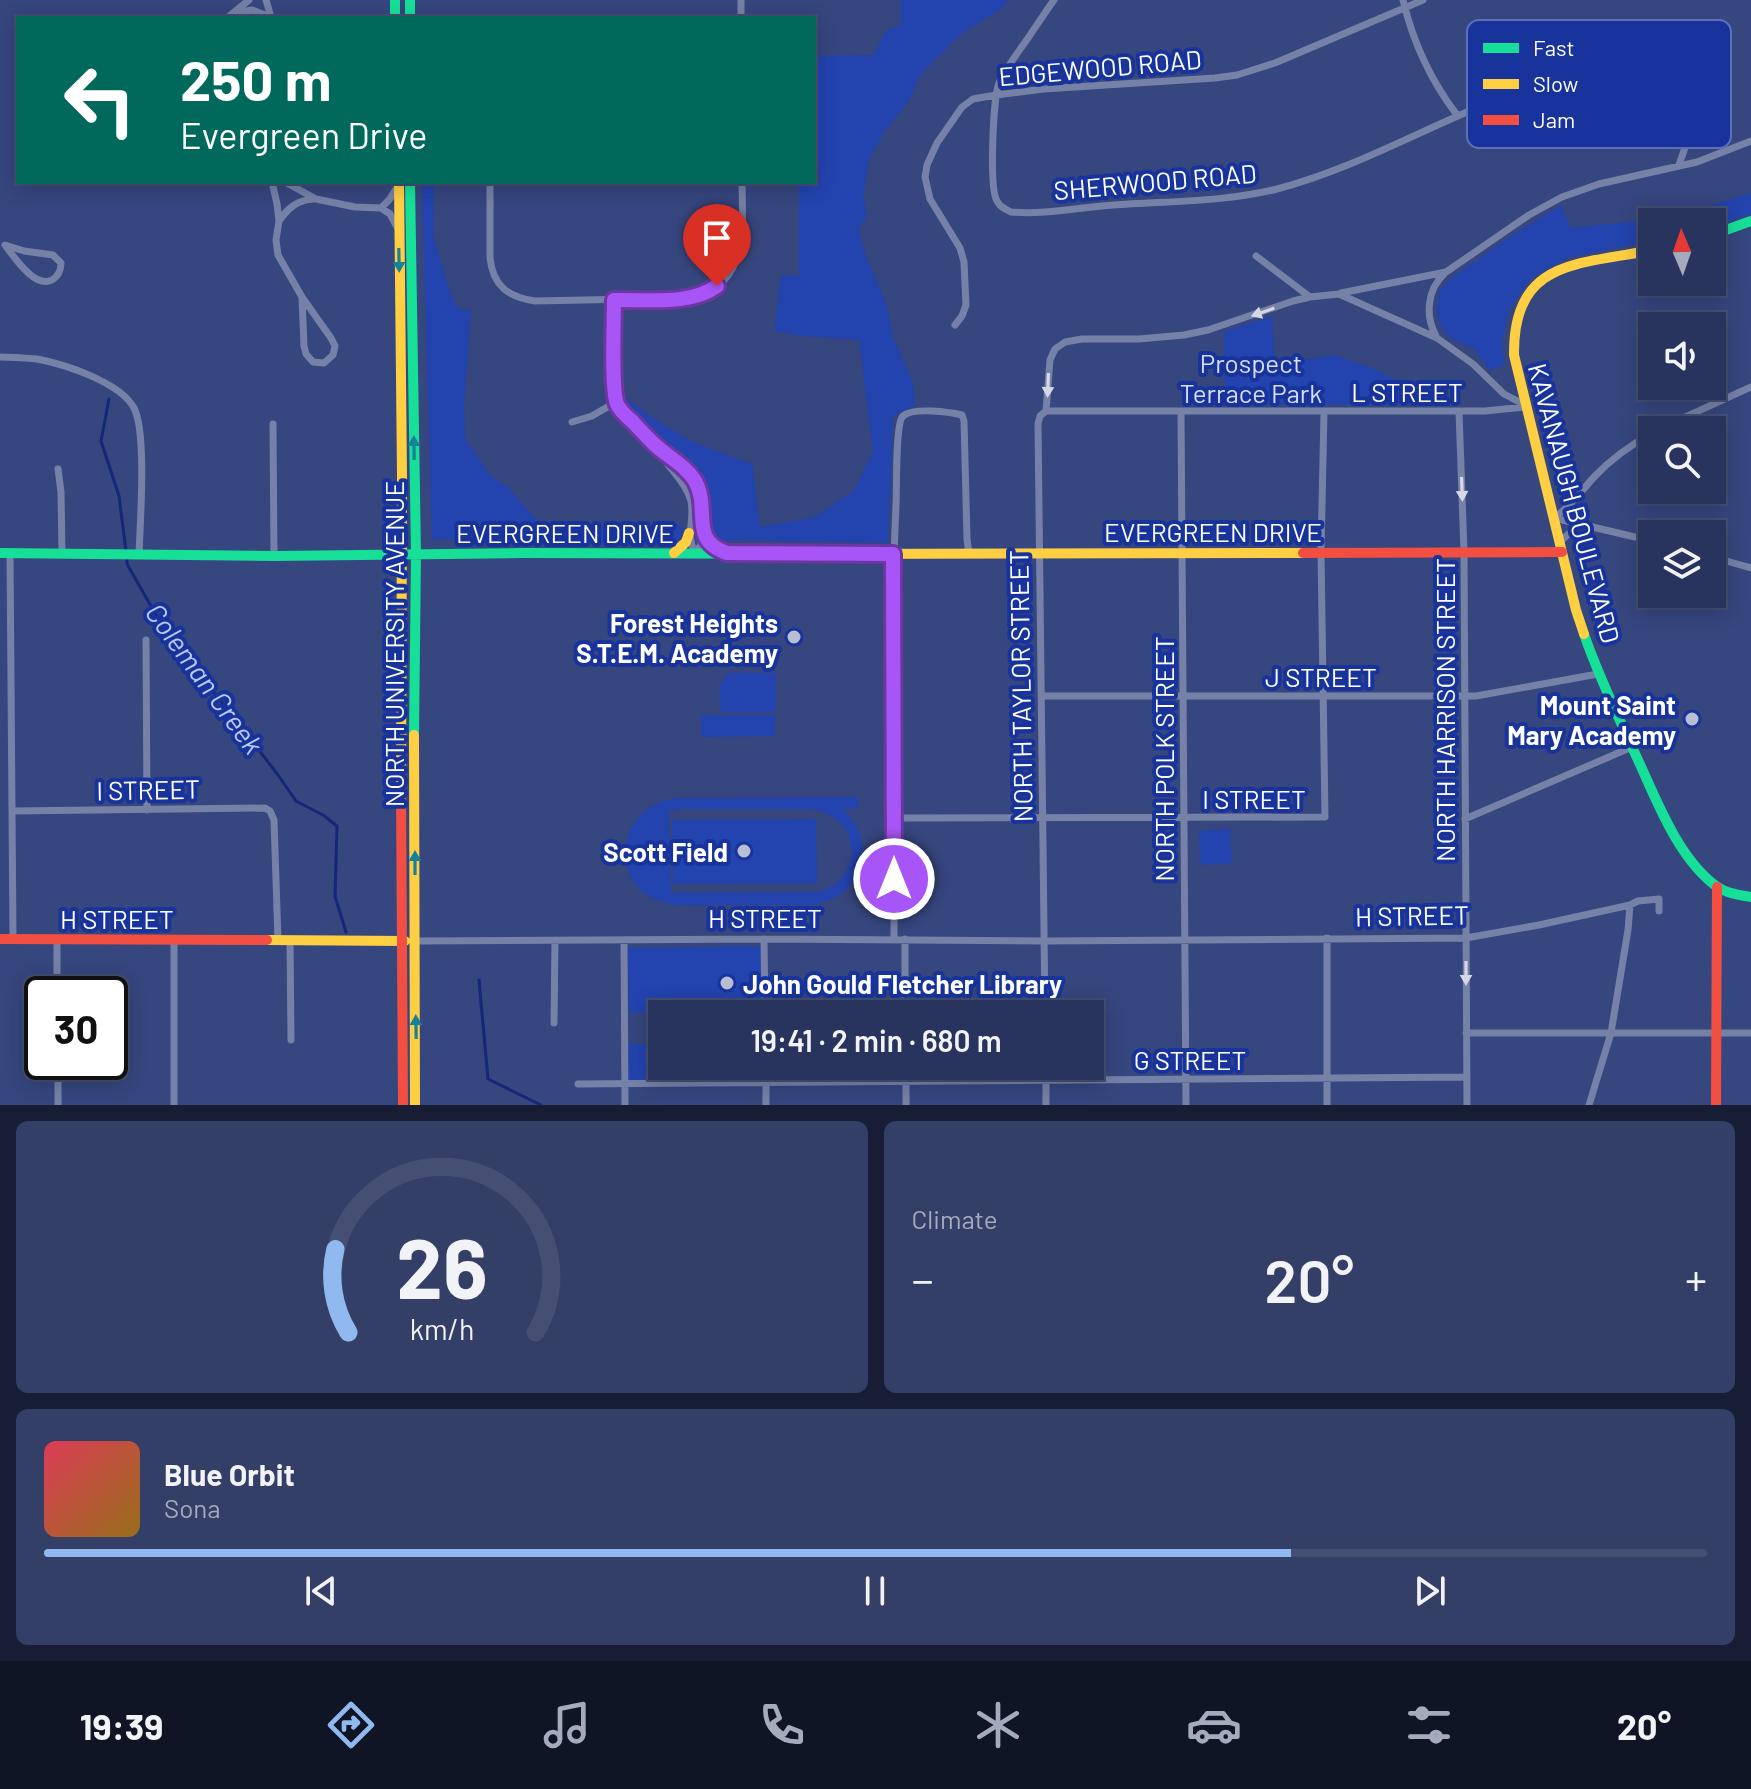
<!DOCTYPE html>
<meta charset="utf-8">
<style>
:root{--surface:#28345e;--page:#343f67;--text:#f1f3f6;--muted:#a5aabc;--line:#444f73;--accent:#90b9f0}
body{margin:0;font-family:Barlow,sans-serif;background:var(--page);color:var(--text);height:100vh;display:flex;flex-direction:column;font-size:30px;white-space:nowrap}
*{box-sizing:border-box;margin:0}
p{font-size:26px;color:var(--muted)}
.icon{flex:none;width:44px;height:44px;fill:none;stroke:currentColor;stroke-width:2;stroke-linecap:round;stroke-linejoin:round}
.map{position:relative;height:1105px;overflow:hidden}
.drawer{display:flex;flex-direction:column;gap:16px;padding:16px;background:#161d34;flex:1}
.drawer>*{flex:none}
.top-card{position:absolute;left:16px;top:16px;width:800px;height:168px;border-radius:0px;box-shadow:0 4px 20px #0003,0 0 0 2px var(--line);background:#00695c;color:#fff;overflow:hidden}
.needle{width:52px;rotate:358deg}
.fabs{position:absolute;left:1638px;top:208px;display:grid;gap:16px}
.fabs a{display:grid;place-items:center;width:88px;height:88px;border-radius:0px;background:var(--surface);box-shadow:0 4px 20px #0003,0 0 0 2px var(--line);font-size:40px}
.speed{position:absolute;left:24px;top:976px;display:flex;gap:16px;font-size:40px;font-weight:700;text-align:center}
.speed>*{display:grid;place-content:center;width:104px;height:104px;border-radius:50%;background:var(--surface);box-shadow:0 4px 20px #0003,0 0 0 2px var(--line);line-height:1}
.speed .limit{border:4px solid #111;border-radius:12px;background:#fff;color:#111}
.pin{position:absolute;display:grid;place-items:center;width:68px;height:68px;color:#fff;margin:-82px -34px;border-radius:50% 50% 50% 0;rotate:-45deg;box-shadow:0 0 8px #0007}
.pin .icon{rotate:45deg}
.me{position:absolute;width:88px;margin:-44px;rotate:0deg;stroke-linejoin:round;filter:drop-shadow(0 0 6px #0008)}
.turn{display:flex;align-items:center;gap:28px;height:168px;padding:0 32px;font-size:36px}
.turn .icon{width:104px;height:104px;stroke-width:2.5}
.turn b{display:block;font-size:56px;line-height:68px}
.big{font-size:60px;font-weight:600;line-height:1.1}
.drawer .tile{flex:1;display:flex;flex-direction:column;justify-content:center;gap:12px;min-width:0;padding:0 28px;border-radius:12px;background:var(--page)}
.drawer .dial{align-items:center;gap:0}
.dial svg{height:208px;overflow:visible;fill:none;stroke:var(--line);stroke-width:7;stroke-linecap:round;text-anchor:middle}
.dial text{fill:var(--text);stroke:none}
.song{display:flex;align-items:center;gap:24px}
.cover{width:96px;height:96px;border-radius:12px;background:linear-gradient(135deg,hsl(350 70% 55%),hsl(40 70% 35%))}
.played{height:8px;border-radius:4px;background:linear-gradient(90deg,var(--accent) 75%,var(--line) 75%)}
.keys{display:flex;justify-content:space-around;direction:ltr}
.heat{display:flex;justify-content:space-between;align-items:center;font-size:44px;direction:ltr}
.drawer .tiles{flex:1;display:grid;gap:16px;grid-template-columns:1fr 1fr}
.tile:last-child{grid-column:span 2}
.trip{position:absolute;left:648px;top:1000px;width:456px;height:80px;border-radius:0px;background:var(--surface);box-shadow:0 4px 20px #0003,0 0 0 2px var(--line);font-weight:600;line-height:80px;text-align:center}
.dock{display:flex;height:128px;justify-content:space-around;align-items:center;background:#101526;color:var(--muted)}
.dock .icon{width:56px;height:56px}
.dock .selected{color:var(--accent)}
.dock b{font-size:36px;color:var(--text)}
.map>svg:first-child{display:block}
</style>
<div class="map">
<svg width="1751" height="1105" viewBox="0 0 1751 1105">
<rect width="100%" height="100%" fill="#36467e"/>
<path fill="#2343ae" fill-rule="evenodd" d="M 901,0 L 1008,0 L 1003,8 L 962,33 L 921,74 L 908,102 L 884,132 L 869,160 L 863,194 L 867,216 L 858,229 L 867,259 L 886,303 L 893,337 L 913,383 L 915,406 L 893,416 L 888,543 L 714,540 L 709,498 L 687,460 L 668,447 L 626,406 L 626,398 L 650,416 L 690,441 L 752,464 L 760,527 L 815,517 L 854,490 L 873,452 L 859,340 L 801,336 L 774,331 L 781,275 L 799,276 L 799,182 L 819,180 L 819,158 L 814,157 L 814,56 L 873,55 L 886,31 L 901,25 Z
M 422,182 L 434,182 L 433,235 L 449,289 L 458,309 L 471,310 L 464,404 L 465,438 L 491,476 L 509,488 L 529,512 L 546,526 L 684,526 L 677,545 L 432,539 Z
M 1751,193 L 1751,214 L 1712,226 L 1712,222 L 1652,222 L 1652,241 L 1569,257 L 1530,279 L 1509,310 L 1502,342 L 1505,365 L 1489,370 L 1475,349 L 1452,339 L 1445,333 L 1439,320 L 1437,310 L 1439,295 L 1441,289 L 1452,278 L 1505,240 L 1561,205 L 1571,228 L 1676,217 Z
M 1272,316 L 1275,365 L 1334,355 L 1374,369 L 1447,404 L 1225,405 L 1224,332 Z
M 729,673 L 773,673 L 776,675 L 776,709 L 772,712 L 724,712 L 720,710 L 720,684 Z
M 701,715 L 775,715 L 775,736 L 701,737 Z
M 858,797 L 858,808 L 843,809 C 881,845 861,901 809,905 C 778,905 746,905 715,905 C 697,905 677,908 660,901 C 604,881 619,802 679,798 ZM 679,809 L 809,809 C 861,814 867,878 818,892 L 671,893 L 669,811 Z
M 816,819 L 817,883 L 673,884 L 672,820 Z
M 1230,829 L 1232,863 L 1201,865 L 1199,831 Z
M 761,946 L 762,1014 L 629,1013 L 628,948 Z
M 629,1044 L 662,1044 L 662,1066 L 698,1066 L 698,1079 L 628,1080 Z"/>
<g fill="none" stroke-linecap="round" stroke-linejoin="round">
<path stroke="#13287a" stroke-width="3" d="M 109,399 L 101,441 L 119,496 L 126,551
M 127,559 L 127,564 L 160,622 L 278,775 L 296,801 L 323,815 L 337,826 L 335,896 L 346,932
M 479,980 L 488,1079 L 541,1105"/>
<path stroke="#7681a8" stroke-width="7" d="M 266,0 L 271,17
M 741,0 L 741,18
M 1054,0 C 1044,14 1035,28 1026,41 C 1016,55 1006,68 999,83 C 993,98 989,188 997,201 C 1000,207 1005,209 1011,212 C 1045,215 1081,207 1114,205 C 1169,201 1225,202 1277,189 C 1350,170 1417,132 1486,104 C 1512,93 1537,80 1565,74 C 1603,65 1682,68 1689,118 C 1691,134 1684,150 1679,165
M 1403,0 C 1413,42 1431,81 1457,115
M 235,13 L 252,10 L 273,18
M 227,18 L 249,0
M 272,182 L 277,204 L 279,221 L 276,240 L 278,255 L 302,297 L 331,338 L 335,346 L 333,355 L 324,363 L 313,362 L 306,354 L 304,346 L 302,297
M 285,182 L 316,199 L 355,207 L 381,208 L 390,214 L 397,227
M 490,182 L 490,258 C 493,286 508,297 535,301 L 683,298 C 748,293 743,231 742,182
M 381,208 L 389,200 L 398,186
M 279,221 C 288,208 297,200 314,199
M 5,245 L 24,251 L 53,255 L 61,263 C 61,270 59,276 52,280 C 35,289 14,257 5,245 Z
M 1256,256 L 1310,297
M 1341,293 L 1446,272 L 1529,215 L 1562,197 L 1599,184 L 1697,162 L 1751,141
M 614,300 L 616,402 L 628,418 L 655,445 L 678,462 L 695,481 L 701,499 L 702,514 L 701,545 L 695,553
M 955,325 L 962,316 L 966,305 L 964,262 L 960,248 L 930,199 L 925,177 L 927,165 L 937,143 L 962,107 L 973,99 L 996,95 L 1044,89 L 1215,78 L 1237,75 L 1275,63 L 1423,0
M 1436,336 C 1425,316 1427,290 1444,274
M 0,357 C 12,357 25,358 37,359 C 64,364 120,382 134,408 C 147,433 140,523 139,555
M 1046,411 L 1485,411 L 1525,407
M 1459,411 L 1464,552 L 1467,1105
M 1181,412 L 1186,1105
M 572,422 L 592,416 L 616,402
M 273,424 L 274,556
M 1657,430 L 1751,387
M 659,451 C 668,468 686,482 691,501 C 695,521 685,534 695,553
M 58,469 L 61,492 L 62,553
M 1554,518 C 1571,506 1582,490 1595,476 C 1612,458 1631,445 1652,433
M 1554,518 L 1652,541
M 1560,542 L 1580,523
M 10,553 L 13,939
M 1712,557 L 1751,568
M 146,640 L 147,810
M 1041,696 L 1476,696 L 1598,674
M 13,811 L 265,808 L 270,811 L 274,820 L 278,940
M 895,818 L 1325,817 L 1321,552 L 1324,412
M 1465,819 L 1632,747
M 1327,938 L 1327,1105
M 764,939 L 765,1014
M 894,939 C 894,870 896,801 895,732 C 894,657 892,581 896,506 C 897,492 895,423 903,416 C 913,407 950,412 962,415 L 964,421 L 967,539 L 969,554
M 905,939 L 905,1014
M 57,940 L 57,994
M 174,940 L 174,1105
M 290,940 L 291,1040
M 624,940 L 625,1105
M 415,941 L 764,939 L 1044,941 L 1466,938 L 1539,925 L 1630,905 L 1638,901 L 1659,899 L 1659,911
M 1045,1014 L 1038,424 L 1040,416 L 1046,411 L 1050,360 L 1055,349 L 1065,342 L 1082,339 L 1139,339 L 1184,335 L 1208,330 L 1293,301 L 1310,297 L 1339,294 L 1437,338 L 1473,364 L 1504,394 L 1527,406
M 554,1023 L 555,940
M 1466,1033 L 1751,1033
M 58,1062 L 58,1105
M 766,1066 L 766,1105
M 906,1066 L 906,1105
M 1046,1066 L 1046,1105
M 578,1084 L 1467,1077
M 1589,1105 L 1611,1033 L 1628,930 L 1630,905"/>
<path stroke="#16e098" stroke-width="10" d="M 395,0 L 395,18
M 410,0 L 410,18
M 410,182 L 416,554 L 414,735
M 1712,235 L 1751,221
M 0,553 L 274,556 L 522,553 L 832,554
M 1584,634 C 1599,678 1619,718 1638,760 C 1657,801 1678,858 1716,886 C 1725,893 1739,895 1751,897"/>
<path stroke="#ffcf43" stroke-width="10" d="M 399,182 L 402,475 L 401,794
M 702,529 L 709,544 L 721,551
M 674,553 L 686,542 L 689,533
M 832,554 L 1303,553
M 1584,634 L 1576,610 L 1514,355 C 1513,258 1580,265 1652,250
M 414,735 L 415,1105
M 267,940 L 405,941"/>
<path stroke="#f24e42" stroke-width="10" d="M 1303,553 L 1562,552
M 401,794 L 403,1105
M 0,939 L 267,940
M 1716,1105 L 1717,887"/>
</g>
<defs><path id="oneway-solid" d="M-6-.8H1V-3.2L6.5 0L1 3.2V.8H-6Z" transform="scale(2)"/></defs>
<g fill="#17819a">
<use href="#oneway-solid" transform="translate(399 260) rotate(89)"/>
<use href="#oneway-solid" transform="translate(414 448) rotate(-91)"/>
<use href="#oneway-solid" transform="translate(415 863) rotate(-90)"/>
<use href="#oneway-solid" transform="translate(416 1027) rotate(-91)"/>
</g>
<g fill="#d6d9e5">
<use href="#oneway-solid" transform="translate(1263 312) rotate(161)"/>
<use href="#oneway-solid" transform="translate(1048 385) rotate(92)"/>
<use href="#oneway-solid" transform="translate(1462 489) rotate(88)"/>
<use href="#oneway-solid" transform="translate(1466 973) rotate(90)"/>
</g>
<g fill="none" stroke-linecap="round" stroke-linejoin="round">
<g stroke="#6d37a1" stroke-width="20">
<path id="route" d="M 717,286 C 689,306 648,299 614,300 C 614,319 611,390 617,404 C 620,411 627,417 633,422 C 640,430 647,437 654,444 C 668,457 685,465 695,481 C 711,509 688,540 727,553 L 893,554 L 894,879"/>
</g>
<use href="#route" stroke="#a855f7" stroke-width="14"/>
</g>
<g fill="#b9bed2" stroke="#18349c" stroke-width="3">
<circle cx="794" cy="637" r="8"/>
<circle cx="1692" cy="719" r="8"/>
<circle cx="744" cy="851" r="8"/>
<circle cx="727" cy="983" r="8"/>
</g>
<g text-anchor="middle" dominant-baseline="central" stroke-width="8" stroke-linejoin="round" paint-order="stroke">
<g font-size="26" fill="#fff" stroke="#18349c">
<text transform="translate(1100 67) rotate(-5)">EDGEWOOD ROAD</text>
<text transform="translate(1155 181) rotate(-5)">SHERWOOD ROAD</text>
<text x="1407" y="391">L STREET</text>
<text transform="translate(1575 503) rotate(75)">KAVANAUGH BOULEVARD</text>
<text x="1213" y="531">EVERGREEN DRIVE</text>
<text x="565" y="532">EVERGREEN DRIVE</text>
<text transform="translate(393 644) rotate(-90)">NORTH UNIVERSITY AVENUE</text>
<text x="1321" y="676">J STREET</text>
<text transform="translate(1020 686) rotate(-91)">NORTH TAYLOR STREET</text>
<text transform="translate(1444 710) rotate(-90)">NORTH HARRISON STREET</text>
<text transform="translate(1163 759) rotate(-90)">NORTH POLK STREET</text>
<text transform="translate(148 789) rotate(-1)">I STREET</text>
<text x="1254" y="798">I STREET</text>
<text transform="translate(1412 915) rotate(-1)">H STREET</text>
<text x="765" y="917">H STREET</text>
<text x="117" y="918">H STREET</text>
<text x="1190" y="1059">G STREET</text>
</g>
<g font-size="26" fill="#d7dffc" stroke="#18349c">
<text x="1251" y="362">Prospect<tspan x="1251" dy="30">Terrace Park</tspan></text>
</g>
<g font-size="26" font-weight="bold" fill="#fff" stroke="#18349c" text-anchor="end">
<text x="778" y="622">Forest Heights<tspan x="778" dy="30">S.T.E.M. Academy</tspan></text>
<text x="1676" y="704">Mount Saint<tspan x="1676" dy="30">Mary Academy</tspan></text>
<text x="728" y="851">Scott Field</text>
<text x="743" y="983" text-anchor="start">John Gould Fletcher Library</text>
</g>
<g font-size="28" font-style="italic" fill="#bccaf8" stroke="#18349c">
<text transform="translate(205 678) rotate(54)">Coleman Creek</text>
</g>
</g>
<rect x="1467" y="20" width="264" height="128" rx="12" fill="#18349c" stroke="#5d71ba" stroke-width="2"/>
<rect x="1483" y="43" width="36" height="10" fill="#16e098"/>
<rect x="1483" y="79" width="36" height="10" fill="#ffcf43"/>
<rect x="1483" y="115" width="36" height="10" fill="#f24e42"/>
<g font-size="22" fill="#fff">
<text x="1533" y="56">Fast</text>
<text x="1533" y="92">Slow</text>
<text x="1533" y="128">Jam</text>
</g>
</svg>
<div class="fabs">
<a><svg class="needle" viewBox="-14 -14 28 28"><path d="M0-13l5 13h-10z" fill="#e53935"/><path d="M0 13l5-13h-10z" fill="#a5aabc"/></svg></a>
<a><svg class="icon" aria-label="sound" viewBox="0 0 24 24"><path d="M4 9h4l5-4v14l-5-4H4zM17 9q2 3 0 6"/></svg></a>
<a><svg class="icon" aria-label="search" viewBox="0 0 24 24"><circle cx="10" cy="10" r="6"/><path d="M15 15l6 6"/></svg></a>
<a><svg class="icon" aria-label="layers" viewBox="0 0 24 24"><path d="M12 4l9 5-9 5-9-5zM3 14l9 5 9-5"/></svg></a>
</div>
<div class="speed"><div class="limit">30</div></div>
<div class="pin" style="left:717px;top:286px;background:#d93025"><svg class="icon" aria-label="arrive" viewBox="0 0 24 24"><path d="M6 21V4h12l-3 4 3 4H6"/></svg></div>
<svg class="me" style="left:894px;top:879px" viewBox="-20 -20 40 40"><circle r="17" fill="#a855f7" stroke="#fff" stroke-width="3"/><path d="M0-11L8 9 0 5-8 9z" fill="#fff"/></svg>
<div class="trip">19:41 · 2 min · 680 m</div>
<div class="top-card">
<div class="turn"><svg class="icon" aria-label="left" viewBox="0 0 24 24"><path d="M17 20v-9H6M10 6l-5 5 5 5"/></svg><div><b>250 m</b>Evergreen Drive</div></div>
</div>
</div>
<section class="drawer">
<div class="tiles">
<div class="tile dial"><svg viewBox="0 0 100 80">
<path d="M14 69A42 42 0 1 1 86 69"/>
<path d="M14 69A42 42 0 0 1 9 37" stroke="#90b9f0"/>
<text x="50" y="56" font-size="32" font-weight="700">26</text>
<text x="50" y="72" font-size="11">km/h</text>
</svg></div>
<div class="tile"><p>Climate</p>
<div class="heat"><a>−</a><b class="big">20°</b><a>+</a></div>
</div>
<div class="tile">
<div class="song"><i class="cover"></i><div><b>Blue Orbit</b><p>Sona</p></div></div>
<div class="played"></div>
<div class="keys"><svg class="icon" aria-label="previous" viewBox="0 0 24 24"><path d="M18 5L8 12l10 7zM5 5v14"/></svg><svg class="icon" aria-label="pause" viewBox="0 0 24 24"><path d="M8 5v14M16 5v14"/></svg><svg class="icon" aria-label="next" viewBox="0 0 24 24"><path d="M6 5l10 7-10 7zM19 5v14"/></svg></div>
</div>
</div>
</section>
<nav class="dock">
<b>19:39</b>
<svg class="icon selected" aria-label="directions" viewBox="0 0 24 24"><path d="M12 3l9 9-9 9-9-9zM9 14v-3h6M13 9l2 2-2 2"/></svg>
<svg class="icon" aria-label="music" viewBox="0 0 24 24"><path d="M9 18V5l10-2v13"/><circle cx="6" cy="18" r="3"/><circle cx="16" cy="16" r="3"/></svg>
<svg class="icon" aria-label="phone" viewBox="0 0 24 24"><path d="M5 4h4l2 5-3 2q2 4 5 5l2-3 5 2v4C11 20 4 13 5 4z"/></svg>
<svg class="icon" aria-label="climate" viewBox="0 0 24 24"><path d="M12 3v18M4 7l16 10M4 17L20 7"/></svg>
<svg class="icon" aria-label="car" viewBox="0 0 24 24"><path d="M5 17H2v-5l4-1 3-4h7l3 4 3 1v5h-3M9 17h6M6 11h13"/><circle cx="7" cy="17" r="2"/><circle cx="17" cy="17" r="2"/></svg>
<svg class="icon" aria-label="filters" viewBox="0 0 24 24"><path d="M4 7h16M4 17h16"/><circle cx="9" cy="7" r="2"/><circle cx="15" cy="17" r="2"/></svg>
<b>20°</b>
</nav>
